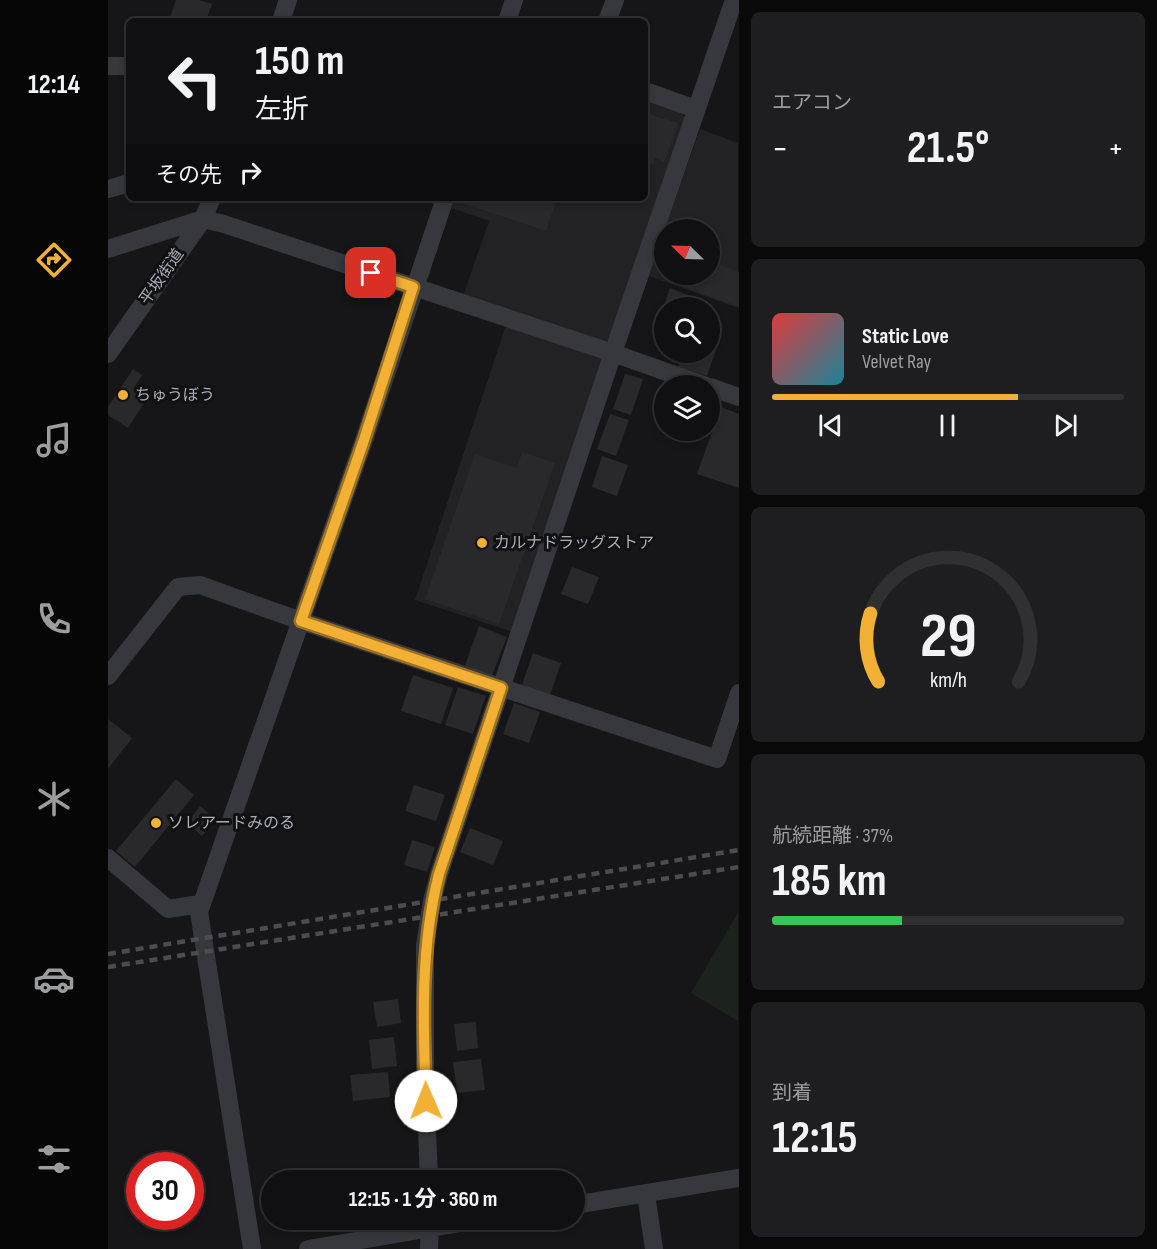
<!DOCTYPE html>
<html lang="ja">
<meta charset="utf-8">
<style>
:root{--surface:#101012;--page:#1e1e20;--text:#f1f3f6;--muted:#9c9d9f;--line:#303032;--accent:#f2b134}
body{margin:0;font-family:"Sofia Sans Condensed","Noto Sans JP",sans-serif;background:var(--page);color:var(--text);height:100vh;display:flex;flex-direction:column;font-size:22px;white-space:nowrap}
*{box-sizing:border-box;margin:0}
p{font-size:20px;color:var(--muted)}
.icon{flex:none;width:33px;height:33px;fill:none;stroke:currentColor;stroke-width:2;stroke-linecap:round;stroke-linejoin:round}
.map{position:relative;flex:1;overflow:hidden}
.sheet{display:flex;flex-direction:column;gap:12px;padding:12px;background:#09090a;width:418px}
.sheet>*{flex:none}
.guide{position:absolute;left:18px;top:18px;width:522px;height:183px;border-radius:9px;box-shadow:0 3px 9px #0003,0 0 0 2px var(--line);background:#101012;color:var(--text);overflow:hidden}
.needle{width:39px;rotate:293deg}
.tools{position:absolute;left:546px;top:219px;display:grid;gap:12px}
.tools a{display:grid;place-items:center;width:66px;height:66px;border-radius:50%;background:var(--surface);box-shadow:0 3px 9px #0003,0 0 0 2px var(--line);font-size:30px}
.speed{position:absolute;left:18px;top:1152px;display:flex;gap:12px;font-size:30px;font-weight:700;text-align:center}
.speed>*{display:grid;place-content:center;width:78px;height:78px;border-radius:50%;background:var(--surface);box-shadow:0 3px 9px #0003,0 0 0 2px var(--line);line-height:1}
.speed .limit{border:9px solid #d22;background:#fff;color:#111}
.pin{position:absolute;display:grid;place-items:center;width:51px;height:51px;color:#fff;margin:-26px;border-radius:12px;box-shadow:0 3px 9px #0006}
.me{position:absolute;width:66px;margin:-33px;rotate:359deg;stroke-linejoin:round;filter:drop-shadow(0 0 4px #0008)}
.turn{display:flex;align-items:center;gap:21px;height:126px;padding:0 30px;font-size:27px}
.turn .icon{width:78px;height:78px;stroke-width:2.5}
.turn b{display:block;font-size:42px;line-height:51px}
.then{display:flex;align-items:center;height:57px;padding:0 30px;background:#0003;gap:12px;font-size:22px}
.big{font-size:45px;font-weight:700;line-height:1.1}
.sheet .card{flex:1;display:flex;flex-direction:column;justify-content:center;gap:9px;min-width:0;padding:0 21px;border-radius:9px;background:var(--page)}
.sheet .dial{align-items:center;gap:0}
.dial svg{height:156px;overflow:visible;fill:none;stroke:var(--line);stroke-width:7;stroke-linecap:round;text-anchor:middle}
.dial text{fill:var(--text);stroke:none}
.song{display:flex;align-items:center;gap:18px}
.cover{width:72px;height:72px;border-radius:9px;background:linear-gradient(135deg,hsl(0 70% 55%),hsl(190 70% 35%))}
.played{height:6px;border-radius:3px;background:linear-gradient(90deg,var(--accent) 70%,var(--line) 70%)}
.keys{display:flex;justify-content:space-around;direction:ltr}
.heat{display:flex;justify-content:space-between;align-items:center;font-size:33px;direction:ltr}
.charge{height:9px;border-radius:4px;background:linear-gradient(90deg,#34c759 37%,var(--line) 0)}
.trip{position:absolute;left:153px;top:1170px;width:324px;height:60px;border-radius:30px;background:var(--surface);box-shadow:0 3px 9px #0003,0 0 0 2px var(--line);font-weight:700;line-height:60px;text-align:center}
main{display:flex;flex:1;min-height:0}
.tab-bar{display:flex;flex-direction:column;width:108px;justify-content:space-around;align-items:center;background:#060607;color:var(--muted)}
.tab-bar .icon{width:42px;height:42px}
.tab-bar .on{color:var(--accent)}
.tab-bar b{font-size:27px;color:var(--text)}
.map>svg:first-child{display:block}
</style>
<main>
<nav class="tab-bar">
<b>12:14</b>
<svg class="icon on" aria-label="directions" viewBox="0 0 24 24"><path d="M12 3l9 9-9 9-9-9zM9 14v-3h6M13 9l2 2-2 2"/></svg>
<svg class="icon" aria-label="music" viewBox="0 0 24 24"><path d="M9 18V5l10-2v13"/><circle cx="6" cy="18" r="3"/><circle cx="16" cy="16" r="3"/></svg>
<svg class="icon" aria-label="phone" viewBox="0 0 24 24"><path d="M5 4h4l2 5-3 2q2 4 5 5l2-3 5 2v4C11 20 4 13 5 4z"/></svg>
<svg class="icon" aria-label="climate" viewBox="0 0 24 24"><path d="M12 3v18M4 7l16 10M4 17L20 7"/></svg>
<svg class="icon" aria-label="car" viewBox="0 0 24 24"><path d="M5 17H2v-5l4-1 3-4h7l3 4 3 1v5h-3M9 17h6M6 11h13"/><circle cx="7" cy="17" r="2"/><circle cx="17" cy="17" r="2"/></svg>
<svg class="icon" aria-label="filters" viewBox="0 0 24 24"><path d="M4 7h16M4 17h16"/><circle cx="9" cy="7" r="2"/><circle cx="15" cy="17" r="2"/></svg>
</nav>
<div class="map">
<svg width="631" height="1249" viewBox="0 0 631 1249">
<rect width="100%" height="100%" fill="#161618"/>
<path fill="#222225" d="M 537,100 L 574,112 L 578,120 L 503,339 L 496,343 L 355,296 L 381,221 L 341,207 L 344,198 L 537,198 Z
M 592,129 L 630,143 L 630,308 L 541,276 L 556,231 L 556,274 L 602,274 L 602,230 L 557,229 Z
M 398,325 L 496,357 L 405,632 L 307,600 Z"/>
<path fill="#1c231d" d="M 630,913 L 630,1021 L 583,993 Z"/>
<path fill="#29292c" d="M 68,0 L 91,0 L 104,4 L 98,21 L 61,21 Z
M 537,113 L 570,123 L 557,162 L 547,158 L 545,165 L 537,162 Z
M 352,198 L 449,198 L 438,231 L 351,202 Z
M 602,261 L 631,272 L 631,307 L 555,280 L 557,274 L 602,274 Z
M 562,288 L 596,301 L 594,308 L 556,308 L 556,312 L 554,311 Z
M 602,337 L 611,341 L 599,376 L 570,367 L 575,352 L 602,352 Z
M 25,369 L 34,375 L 26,388 L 40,397 L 20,428 L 0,415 L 0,407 Z
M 517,374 L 535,379 L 523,415 L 505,409 Z
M 613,407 L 631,414 L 631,488 L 589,474 Z
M 502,414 L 521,420 L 508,456 L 489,449 Z
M 414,452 L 447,463 L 391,624 L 317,599 L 367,454 L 409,468 Z
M 494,456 L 520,465 L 509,496 L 484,487 Z
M 464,567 L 491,577 L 480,604 L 453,594 Z
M 371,626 L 399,637 L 383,678 L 356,668 Z
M 425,653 L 453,663 L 441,698 L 413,688 Z
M 305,675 L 345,688 L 333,724 L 293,711 Z
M 350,687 L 378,696 L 365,734 L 337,725 Z
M 406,703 L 432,712 L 421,743 L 395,734 Z
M 0,719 L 24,738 L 0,769 Z
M 68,779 L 86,795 L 27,867 L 8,851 Z
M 306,785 L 337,795 L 328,821 L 297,811 Z
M 92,806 L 108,819 L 94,836 L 79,823 Z
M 362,828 L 395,841 L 385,865 L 352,852 Z
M 304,840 L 327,847 L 319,872 L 296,865 Z
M 290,999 L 293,1023 L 269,1027 L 265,1002 Z
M 368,1022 L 370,1048 L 349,1051 L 346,1024 Z
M 286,1037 L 289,1066 L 264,1069 L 261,1040 Z
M 373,1059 L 377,1090 L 349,1093 L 345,1062 Z
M 280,1072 L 282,1097 L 245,1101 L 242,1075 Z"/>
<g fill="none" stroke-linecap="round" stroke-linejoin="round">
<path stroke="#37383d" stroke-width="18" d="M 173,21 L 180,0
M 399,21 L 406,0
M 499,21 L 507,0
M 0,66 L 21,66
M 537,91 L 588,109
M 0,189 L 21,183
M 0,249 L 95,219 L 116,224 L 505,353 L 598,386
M 0,354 L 95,219 L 104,198
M 602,387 L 631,397
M 0,676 L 70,587 L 92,585 L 193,621 L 609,759 L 631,693
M 0,858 L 60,909 L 92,904
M 321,1180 L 317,1081 L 317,945 L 324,901 L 331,874 L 505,353 L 626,0
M 538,1194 L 546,1249
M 466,1205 L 631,1178
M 144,1249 L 91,912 L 255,443 L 337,198
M 200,1249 L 370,1220
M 321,1249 L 322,1220"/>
<path stroke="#4a4c52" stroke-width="4.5" stroke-dasharray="8 6" stroke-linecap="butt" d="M 0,954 L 631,850
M 0,967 L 631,867"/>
</g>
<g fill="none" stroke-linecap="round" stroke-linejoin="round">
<g stroke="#9d7322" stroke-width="15">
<path id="route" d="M 263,273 L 305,287 L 255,443 L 193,621 L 393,688 L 331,874 C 312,947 315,1026 318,1101"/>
</g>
<use href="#route" stroke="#f2b134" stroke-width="10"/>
</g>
<g fill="#f2b134" stroke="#111113" stroke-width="2">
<circle cx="15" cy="395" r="6"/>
<circle cx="374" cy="543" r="6"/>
<circle cx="48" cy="823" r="6"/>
</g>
<g text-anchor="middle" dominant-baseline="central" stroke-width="6" stroke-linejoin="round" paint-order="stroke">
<g font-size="16" fill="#a8adb8" stroke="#111113">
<text transform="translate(54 277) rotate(-55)">平坂街道</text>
</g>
<g font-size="16" fill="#a8adb8" stroke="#111113" text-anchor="start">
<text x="27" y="395">ちゅうぼう</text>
<text x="386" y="543">カルナドラッグストア</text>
<text x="60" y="823">ソレアードみのる</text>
</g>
</g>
</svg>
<div class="tools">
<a><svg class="needle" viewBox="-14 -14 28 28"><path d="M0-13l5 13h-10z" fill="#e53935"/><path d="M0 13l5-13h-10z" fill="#9c9d9f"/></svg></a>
<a><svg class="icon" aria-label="search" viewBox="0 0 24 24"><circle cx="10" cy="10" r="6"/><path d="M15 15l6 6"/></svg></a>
<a><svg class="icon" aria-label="layers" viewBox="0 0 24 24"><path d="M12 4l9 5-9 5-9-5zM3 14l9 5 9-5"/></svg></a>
</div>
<div class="speed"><div class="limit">30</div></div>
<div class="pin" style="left:263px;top:273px;background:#d93025"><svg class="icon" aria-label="arrive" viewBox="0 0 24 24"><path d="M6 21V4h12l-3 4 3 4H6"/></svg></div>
<svg class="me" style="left:318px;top:1101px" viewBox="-20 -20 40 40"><circle r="19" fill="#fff"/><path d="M0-13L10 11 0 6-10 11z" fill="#f2b134"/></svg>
<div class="trip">12:15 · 1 分 · 360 m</div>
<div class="guide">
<div class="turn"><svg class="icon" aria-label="left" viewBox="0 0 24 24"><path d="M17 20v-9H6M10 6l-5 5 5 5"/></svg><div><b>150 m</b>左折</div></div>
<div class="then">その先<svg class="icon" aria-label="right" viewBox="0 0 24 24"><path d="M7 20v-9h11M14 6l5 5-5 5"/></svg></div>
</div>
</div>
<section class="sheet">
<div class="card"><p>エアコン</p>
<div class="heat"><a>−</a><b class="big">21.5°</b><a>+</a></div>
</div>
<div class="card">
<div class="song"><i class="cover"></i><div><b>Static Love</b><p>Velvet Ray</p></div></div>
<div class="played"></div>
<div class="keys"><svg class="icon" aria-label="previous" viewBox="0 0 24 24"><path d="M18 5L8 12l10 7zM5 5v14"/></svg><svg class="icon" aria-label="pause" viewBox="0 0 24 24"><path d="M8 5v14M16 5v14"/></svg><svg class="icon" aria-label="next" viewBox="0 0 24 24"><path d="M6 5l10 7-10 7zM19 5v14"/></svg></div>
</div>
<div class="card dial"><svg viewBox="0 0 100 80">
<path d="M14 69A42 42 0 1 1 86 69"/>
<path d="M14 69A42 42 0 0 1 10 34" stroke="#f2b134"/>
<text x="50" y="56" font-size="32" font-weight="700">29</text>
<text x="50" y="72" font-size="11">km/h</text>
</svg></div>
<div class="card"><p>航続距離 · 37%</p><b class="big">185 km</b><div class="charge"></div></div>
<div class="card"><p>到着</p><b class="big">12:15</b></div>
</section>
</main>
